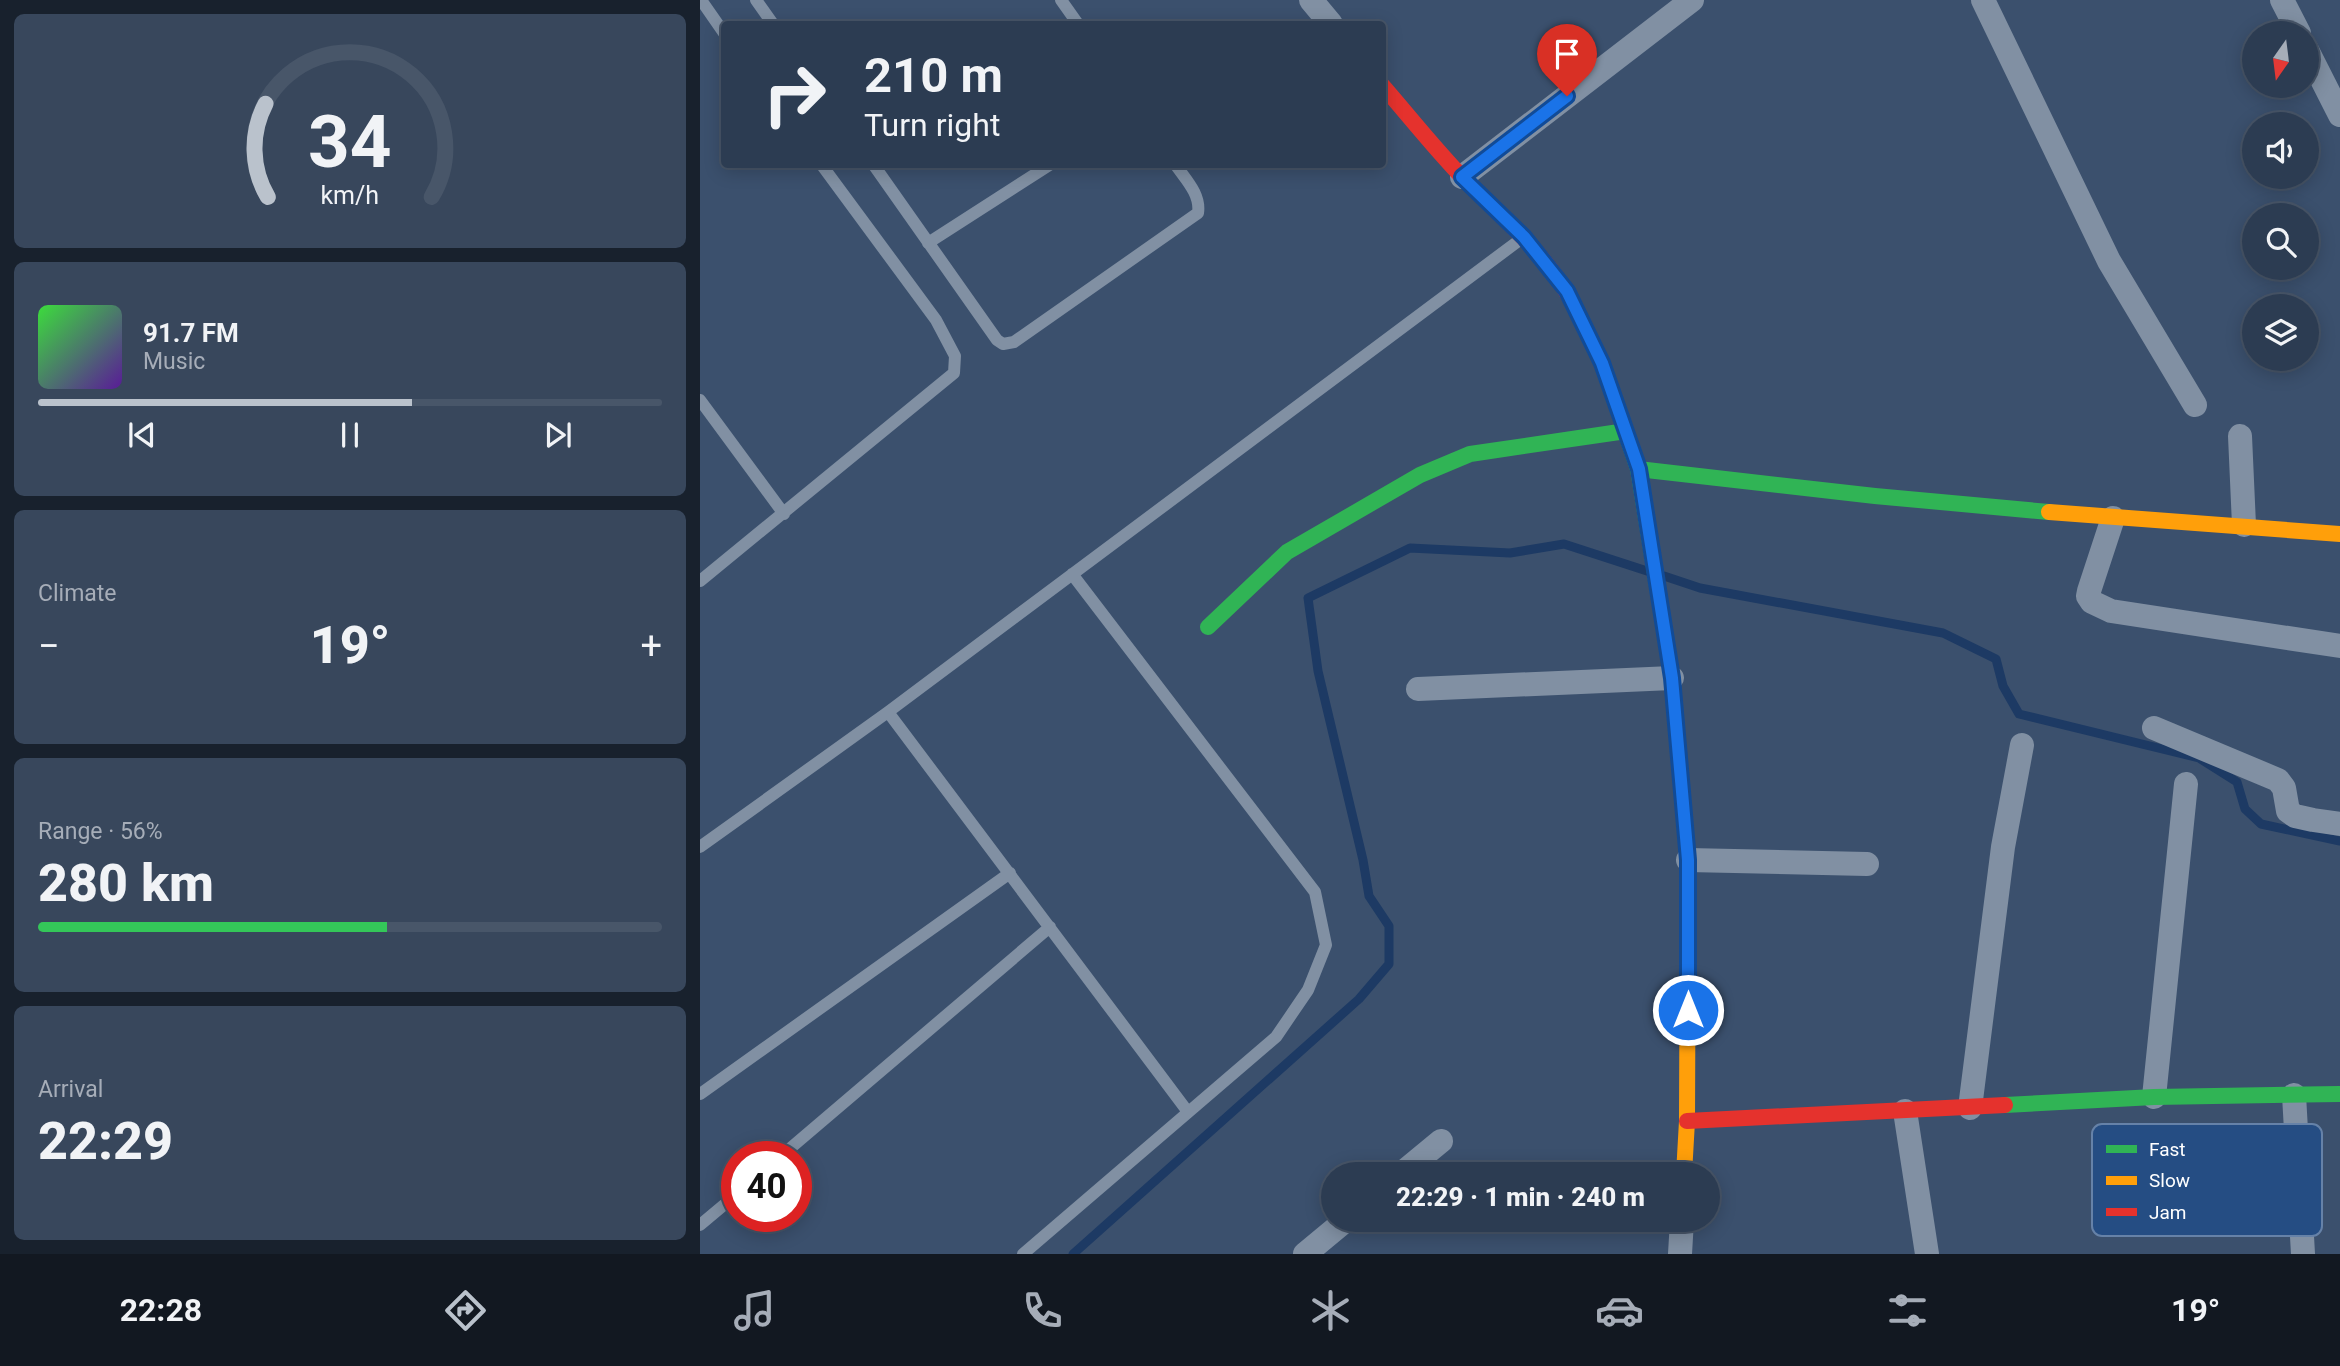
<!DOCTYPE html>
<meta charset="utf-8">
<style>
:root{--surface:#2c3c52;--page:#38475c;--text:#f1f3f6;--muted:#a6adb8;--line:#485669;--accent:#bac2cc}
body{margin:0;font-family:Roboto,sans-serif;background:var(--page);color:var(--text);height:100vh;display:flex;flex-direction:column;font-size:26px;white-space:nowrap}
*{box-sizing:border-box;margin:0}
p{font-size:23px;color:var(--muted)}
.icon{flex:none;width:38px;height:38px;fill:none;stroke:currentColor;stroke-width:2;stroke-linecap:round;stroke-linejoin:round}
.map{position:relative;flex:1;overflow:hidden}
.side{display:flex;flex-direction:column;gap:14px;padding:14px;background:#18212d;width:700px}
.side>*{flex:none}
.banner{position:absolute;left:21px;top:21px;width:665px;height:147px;border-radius:7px;box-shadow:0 4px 18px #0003,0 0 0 2px var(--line);background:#2c3c52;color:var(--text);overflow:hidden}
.needle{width:46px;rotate:194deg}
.tools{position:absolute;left:1542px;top:21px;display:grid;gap:14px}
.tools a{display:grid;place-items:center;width:77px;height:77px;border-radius:50%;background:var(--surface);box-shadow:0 4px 18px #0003,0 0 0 2px var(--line);font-size:35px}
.speed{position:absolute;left:21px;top:1141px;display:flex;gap:14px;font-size:35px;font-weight:700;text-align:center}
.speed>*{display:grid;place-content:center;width:91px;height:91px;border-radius:50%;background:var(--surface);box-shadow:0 4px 18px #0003,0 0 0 2px var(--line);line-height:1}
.speed .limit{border:10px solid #d22;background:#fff;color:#111}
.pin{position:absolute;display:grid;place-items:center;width:60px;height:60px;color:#fff;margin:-72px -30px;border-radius:50% 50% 50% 0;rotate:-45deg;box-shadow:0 0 7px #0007}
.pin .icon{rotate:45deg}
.me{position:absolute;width:77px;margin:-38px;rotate:0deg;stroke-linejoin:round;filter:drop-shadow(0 0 5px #0008)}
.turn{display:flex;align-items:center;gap:24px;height:147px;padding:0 28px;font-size:32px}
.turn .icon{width:91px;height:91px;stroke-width:2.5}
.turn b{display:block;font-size:49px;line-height:60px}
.big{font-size:52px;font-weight:800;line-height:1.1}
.side .card{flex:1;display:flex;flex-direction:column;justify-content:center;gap:10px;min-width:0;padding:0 24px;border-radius:10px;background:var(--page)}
.side .dial{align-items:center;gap:0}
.dial svg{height:182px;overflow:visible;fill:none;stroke:var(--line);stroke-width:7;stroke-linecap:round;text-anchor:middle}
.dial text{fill:var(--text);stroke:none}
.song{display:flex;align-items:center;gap:21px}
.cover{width:84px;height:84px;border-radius:10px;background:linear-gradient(135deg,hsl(120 70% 55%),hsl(270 70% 35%))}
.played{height:7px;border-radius:4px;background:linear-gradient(90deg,var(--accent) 60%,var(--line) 60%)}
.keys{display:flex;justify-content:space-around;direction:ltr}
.heat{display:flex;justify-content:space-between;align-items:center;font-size:38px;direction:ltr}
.charge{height:10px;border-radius:5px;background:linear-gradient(90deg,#34c759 56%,var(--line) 0)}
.trip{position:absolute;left:621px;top:1162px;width:399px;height:70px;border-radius:35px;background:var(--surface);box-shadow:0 4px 18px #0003,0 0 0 2px var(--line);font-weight:800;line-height:70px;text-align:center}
.menu{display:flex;height:112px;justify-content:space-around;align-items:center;background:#121821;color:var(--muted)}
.menu .icon{width:49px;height:49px}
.menu .active{color:var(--accent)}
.menu b{font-size:32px;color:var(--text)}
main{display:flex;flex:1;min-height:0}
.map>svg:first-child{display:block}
</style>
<main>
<section class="side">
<div class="card dial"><svg viewBox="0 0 100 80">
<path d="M14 69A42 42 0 1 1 86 69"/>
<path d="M14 69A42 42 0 0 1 13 28" stroke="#bac2cc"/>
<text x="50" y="56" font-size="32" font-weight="700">34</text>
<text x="50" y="72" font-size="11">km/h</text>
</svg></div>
<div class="card">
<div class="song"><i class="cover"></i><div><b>91.7 FM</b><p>Music</p></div></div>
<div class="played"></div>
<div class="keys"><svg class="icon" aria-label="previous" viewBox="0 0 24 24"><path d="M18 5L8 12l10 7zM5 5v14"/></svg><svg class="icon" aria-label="pause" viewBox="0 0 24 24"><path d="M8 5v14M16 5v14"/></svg><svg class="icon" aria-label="next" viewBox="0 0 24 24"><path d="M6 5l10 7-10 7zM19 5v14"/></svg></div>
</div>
<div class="card"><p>Climate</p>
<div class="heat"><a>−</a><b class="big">19°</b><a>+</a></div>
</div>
<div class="card"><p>Range · 56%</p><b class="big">280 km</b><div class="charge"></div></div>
<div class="card"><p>Arrival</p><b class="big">22:29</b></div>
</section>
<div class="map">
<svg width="1640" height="1254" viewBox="0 0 1640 1254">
<rect width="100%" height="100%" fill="#3b506d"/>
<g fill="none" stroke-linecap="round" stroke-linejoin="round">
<path stroke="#1d3a64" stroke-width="9" d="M 964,576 L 1000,588 L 1243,633 L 1296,659 L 1303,686 L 1319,714 L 1499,758 L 1537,782 L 1545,809 L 1561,824 L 1640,841
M 373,1254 L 659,999 L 689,964 L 689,926 L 669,896 L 663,860 L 618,671 L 608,598 L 710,548 L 810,553 L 864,544 L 947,571"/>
<path stroke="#8190a3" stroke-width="12" d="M 1,0 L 24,33
M 56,0 L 73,24
M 361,0 L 378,24
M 173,164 L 297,340 L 303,344 L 314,342 L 498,213 C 501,194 485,179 475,164
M 228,243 L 351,164
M 0,400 L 84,514
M 0,581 L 254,373 L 255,356 L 236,320 L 121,164
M 188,712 L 488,1112
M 0,847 L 188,712 L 821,239
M 0,1094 L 310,873
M 80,1157 L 350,927
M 0,1225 L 37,1194
M 323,1254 L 576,1037 L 608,990 L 626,945 L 615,892 L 372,574"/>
<path stroke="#8190a3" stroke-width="24" d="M 611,0 L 631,24
M 1283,0 L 1409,261 L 1495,405
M 1582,0 L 1599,33
M 1606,48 L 1640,115
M 762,177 L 992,0
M 1540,436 L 1544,525
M 1413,518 L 1389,591 L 1388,596 L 1392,602 L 1411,611 L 1640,646
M 718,689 L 972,678
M 1454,728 L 1578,780 L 1584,788 L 1588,811 L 1595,816 L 1613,820 L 1640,824
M 988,860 L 1167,864
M 1594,1095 L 1603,1254
M 1454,1097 L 1486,784
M 1270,1108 L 1303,847 L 1322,745
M 1205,1111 L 1227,1254
M 701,1174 L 741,1141
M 605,1254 L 646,1220
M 980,1254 L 982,1220"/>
<path stroke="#30b455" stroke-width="16" d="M 876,310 L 902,363 L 938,469 L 972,678 L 988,860
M 938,469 L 1175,496 L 1349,512
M 508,627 L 587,552 L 720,475 L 770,454 L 926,431
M 1305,1105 L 1454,1097 L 1640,1094"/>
<path stroke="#ff9f0a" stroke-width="16" d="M 1349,512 L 1640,534
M 984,1174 L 987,1121 L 988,860"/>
<path stroke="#e5322d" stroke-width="16" d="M 682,85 C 709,116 735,149 764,179 C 804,220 851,257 876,310
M 987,1121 L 1305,1105"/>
</g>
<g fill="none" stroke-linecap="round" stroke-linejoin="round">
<g stroke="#114b97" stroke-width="18">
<path id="route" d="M 867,96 L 762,177 L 824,237 L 867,291 L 902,363 L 939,469 L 972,678 L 988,860 L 988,1010"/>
</g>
<use href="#route" stroke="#1a73e8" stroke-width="12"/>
</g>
<rect x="1392" y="1124" width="230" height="112" rx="10" fill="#254d83" stroke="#6682a8" stroke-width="2"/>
<rect x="1406" y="1145" width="31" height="8" fill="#30b455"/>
<rect x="1406" y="1176" width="31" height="9" fill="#ff9f0a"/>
<rect x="1406" y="1208" width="31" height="8" fill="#e5322d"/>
<g font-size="19" fill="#fff">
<text x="1449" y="1156">Fast</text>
<text x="1449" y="1187">Slow</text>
<text x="1449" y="1219">Jam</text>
</g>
</svg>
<div class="tools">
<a><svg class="needle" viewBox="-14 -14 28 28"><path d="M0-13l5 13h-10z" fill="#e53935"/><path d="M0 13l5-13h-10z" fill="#a6adb8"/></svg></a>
<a><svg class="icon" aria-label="sound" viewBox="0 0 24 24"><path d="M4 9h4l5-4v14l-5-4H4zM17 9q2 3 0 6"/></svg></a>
<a><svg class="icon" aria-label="search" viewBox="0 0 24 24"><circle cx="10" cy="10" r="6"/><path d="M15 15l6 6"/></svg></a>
<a><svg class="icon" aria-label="layers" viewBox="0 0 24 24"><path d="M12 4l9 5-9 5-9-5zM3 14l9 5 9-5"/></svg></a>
</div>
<div class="speed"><div class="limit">40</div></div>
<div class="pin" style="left:867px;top:96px;background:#d93025"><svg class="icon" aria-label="arrive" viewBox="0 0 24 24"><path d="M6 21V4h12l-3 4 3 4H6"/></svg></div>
<svg class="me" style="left:988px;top:1010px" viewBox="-20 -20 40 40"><circle r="17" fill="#1a73e8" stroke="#fff" stroke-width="3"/><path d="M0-11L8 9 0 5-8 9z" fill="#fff"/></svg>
<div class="trip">22:29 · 1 min · 240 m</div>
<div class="banner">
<div class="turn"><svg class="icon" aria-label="right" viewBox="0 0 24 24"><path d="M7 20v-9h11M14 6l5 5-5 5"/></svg><div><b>210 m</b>Turn right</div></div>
</div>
</div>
</main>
<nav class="menu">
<b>22:28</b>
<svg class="icon active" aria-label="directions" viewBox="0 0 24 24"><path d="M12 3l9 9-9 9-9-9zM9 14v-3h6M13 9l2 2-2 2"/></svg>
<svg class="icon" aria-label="music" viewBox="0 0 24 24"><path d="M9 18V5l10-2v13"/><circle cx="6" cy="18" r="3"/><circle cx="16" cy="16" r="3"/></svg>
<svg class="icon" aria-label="phone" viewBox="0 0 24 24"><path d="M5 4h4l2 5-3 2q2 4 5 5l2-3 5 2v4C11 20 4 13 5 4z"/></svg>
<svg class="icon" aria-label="climate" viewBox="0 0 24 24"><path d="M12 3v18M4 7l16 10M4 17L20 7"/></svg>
<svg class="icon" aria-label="car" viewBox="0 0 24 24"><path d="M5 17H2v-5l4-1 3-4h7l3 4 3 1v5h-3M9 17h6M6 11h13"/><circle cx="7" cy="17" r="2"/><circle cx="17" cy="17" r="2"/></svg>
<svg class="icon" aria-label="filters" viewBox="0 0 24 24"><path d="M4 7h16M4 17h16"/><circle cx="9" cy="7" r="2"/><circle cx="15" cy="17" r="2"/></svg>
<b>19°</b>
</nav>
